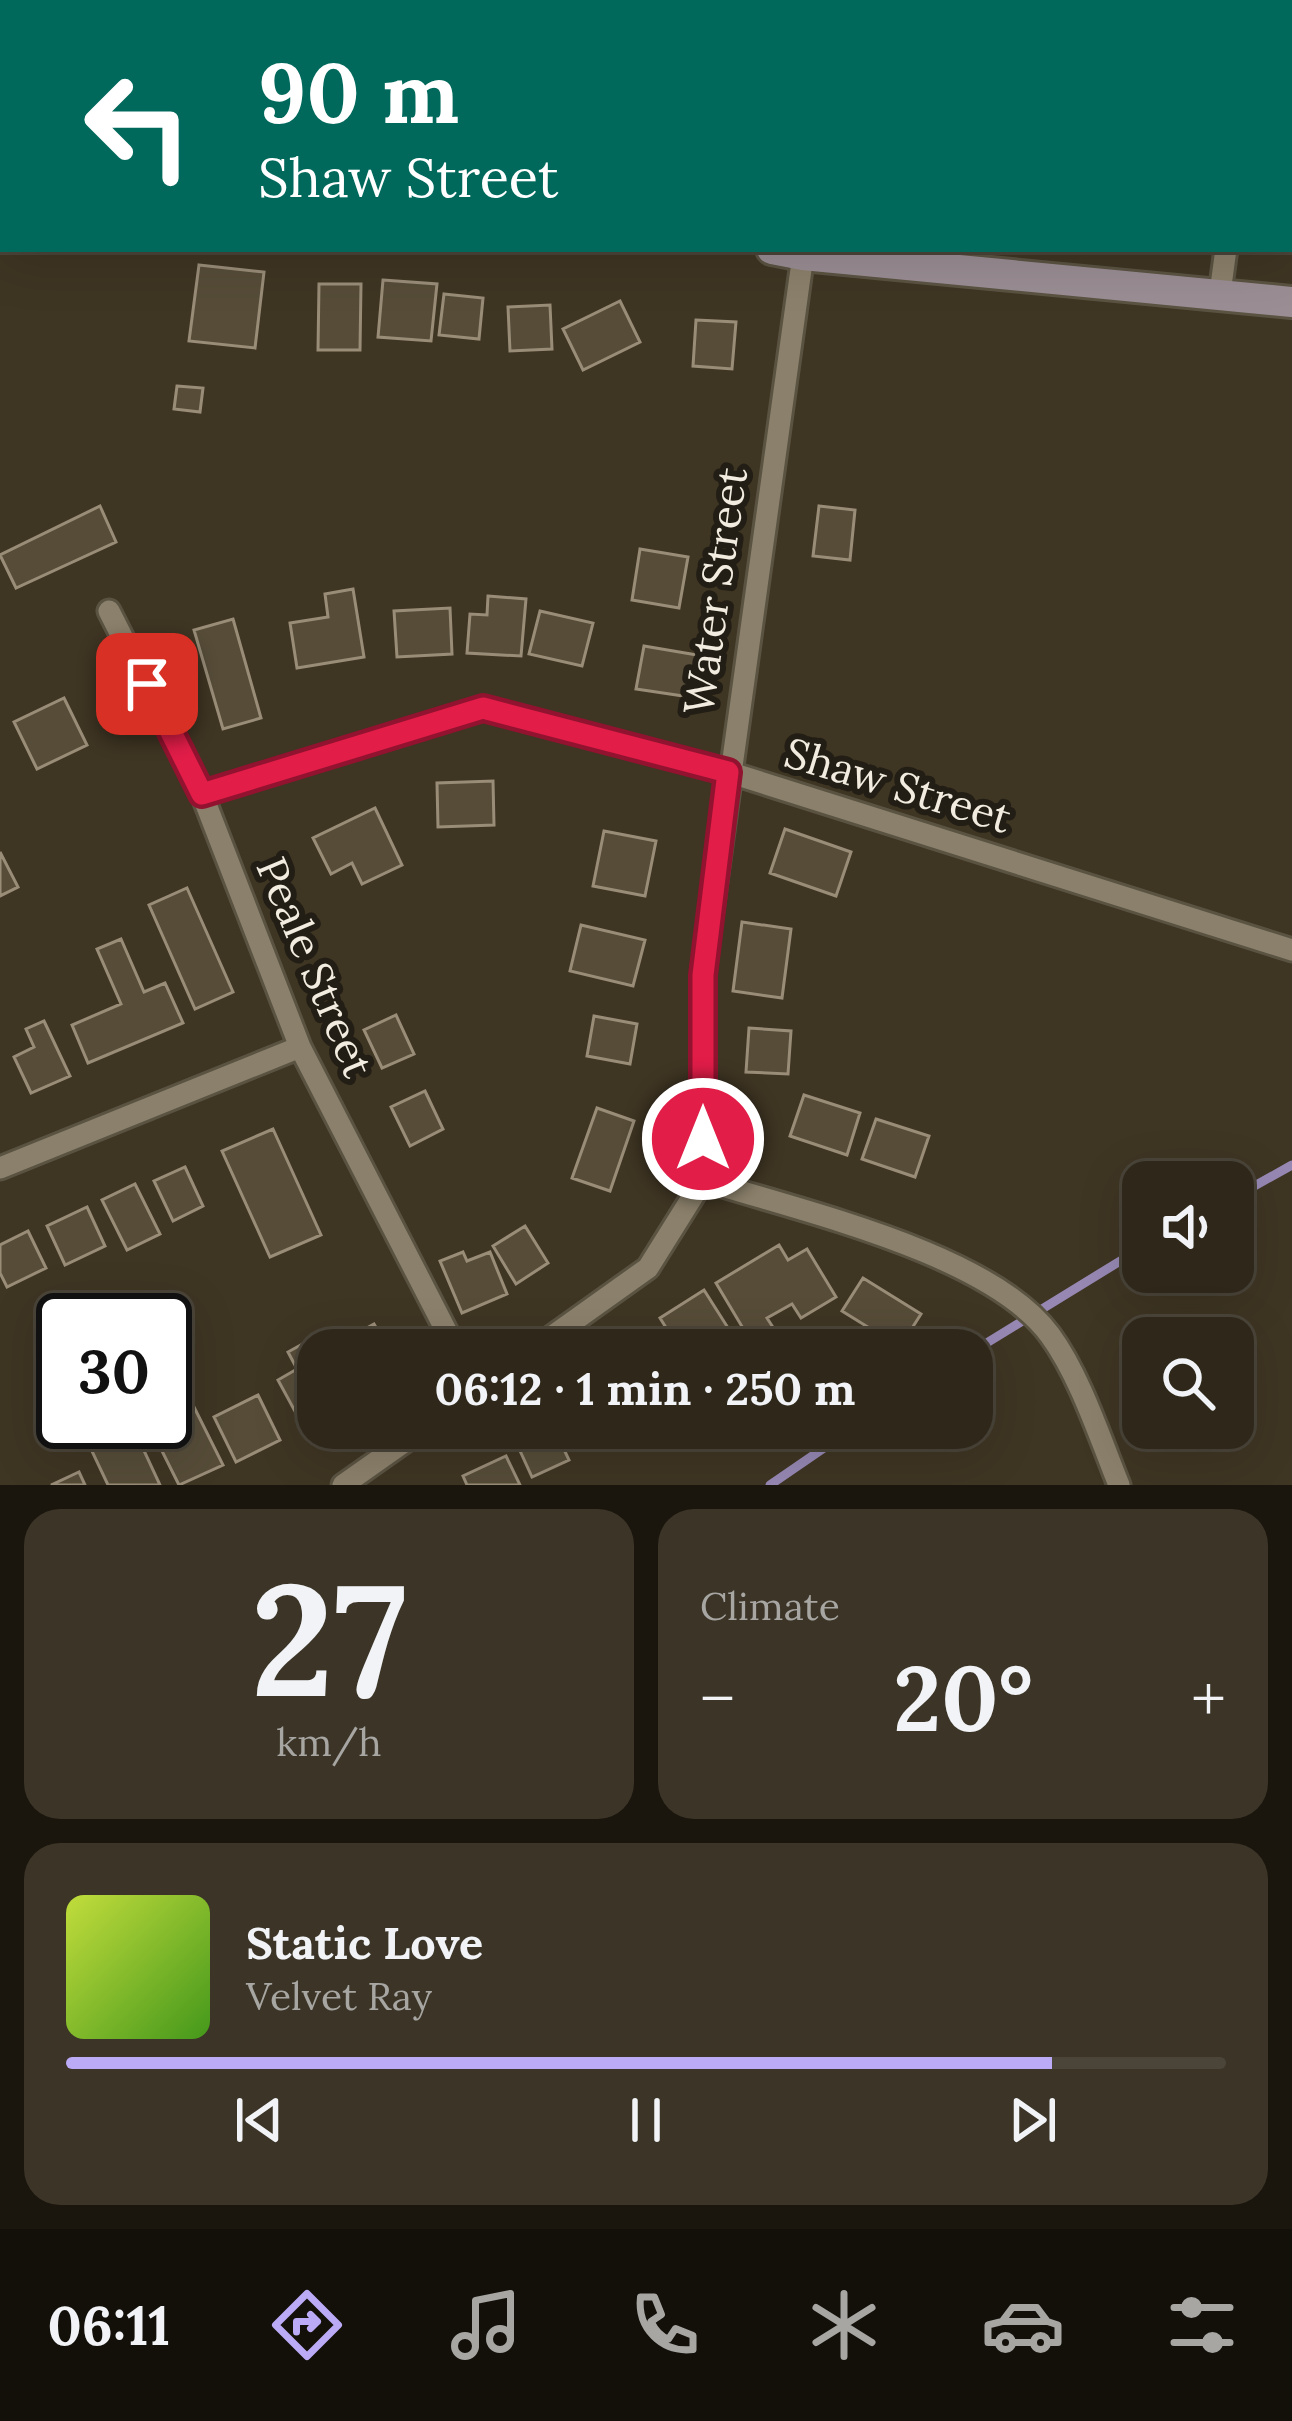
<!DOCTYPE html>
<meta charset="utf-8">
<style>
:root{--surface:#2f281a;--page:#3b3427;--text:#f1f3f6;--muted:#a7a6a2;--line:#4a4439;--accent:#bbaaf6}
body{margin:0;font-family:Lora,serif;background:var(--page);color:var(--text);height:100vh;display:flex;flex-direction:column;font-size:45px;white-space:nowrap}
*{box-sizing:border-box;margin:0}
p{font-size:39px;color:var(--muted)}
.icon{flex:none;width:66px;height:66px;fill:none;stroke:currentColor;stroke-width:2;stroke-linecap:round;stroke-linejoin:round}
.map{position:relative;height:1485px;overflow:hidden}
.side{display:flex;flex-direction:column;gap:24px;padding:24px;background:#1a160e;flex:1}
.side>*{flex:none}
.top-card{position:absolute;left:0px;top:0px;width:1293px;height:252px;box-shadow:0 12px 48px #0002,0 0 0 3px var(--line);background:#00695c;color:#fff;overflow:hidden}
.fabs{position:absolute;left:1122px;top:1161px;display:grid;gap:24px}
.fabs a{display:grid;place-items:center;width:132px;height:132px;border-radius:24px;background:var(--surface);box-shadow:0 12px 48px #0002,0 0 0 3px var(--line);font-size:60px}
.speed{position:absolute;left:36px;top:1293px;display:flex;gap:24px;font-size:60px;font-weight:700;text-align:center}
.speed>*{display:grid;place-content:center;width:156px;height:156px;border-radius:50%;background:var(--surface);box-shadow:0 12px 48px #0002,0 0 0 3px var(--line);line-height:1}
.speed .limit{border:6px solid #111;border-radius:18px;background:#fff;color:#111}
.pin{position:absolute;display:grid;place-items:center;width:102px;height:102px;color:#fff;margin:-51px;border-radius:24px;box-shadow:0 6px 18px #0006}
.me{position:absolute;width:132px;margin:-66px;rotate:0deg;stroke-linejoin:round;filter:drop-shadow(0 0 9px #0008)}
.turn{display:flex;align-items:center;gap:42px;height:252px;padding:0 60px;font-size:54px}
.turn .icon{width:156px;height:156px;stroke-width:2.5}
.turn b{display:block;font-size:84px;line-height:102px}
.big{font-size:90px;font-weight:800;line-height:1.1}
.side .tile{flex:1;display:flex;flex-direction:column;justify-content:center;gap:18px;min-width:0;padding:0 42px;border-radius:36px;background:var(--page)}
.side .dial{align-items:center;gap:0}
.dial b{font-size:156px;line-height:1}
.song{display:flex;align-items:center;gap:36px}
.cover{width:144px;height:144px;border-radius:18px;background:linear-gradient(135deg,hsl(70 70% 55%),hsl(100 70% 35%))}
.played{height:12px;border-radius:6px;background:linear-gradient(90deg,var(--accent) 85%,var(--line) 85%)}
.keys{display:flex;justify-content:space-around;direction:ltr}
.heat{display:flex;justify-content:space-between;align-items:center;font-size:66px;direction:ltr}
.side .tiles{flex:1;display:grid;gap:24px;grid-template-columns:1fr 1fr}
.tile:last-child{grid-column:span 2}
.trip{position:absolute;left:297px;top:1329px;width:696px;height:120px;border-radius:36px;background:var(--surface);box-shadow:0 12px 48px #0002,0 0 0 3px var(--line);font-weight:800;line-height:120px;text-align:center}
.tabs{display:flex;height:192px;justify-content:space-around;align-items:center;background:#13100a;color:var(--muted)}
.tabs .icon{width:84px;height:84px}
.tabs .current{color:var(--accent)}
.tabs b{font-size:54px;color:var(--text)}
.map>svg:first-child{display:block}
</style>
<div class="map">
<svg width="1292" height="1485" viewBox="0 0 1292 1485">
<rect width="100%" height="100%" fill="#3f3523"/>
<g fill="none" stroke-linecap="round" stroke-linejoin="round">
<path stroke="#9688b3" stroke-width="9" d="M 1233,1198 L 1292,1165
M 972,1352 L 1143,1247
M 770,1485 L 853,1428"/>
</g>
<path fill="#564c38" stroke="#998d78" stroke-width="3" d="M 199,265 L 264,272 L 255,348 L 189,341 Z
M 383,280 L 437,284 L 431,341 L 378,337 Z
M 319,284 L 361,284 L 360,350 L 318,350 Z
M 444,294 L 483,298 L 479,339 L 439,335 Z
M 620,301 L 640,342 L 583,370 L 563,329 Z
M 550,305 L 552,349 L 510,351 L 508,307 Z
M 696,320 L 736,322 L 732,369 L 693,366 Z
M 177,386 L 203,388 L 200,412 L 174,409 Z
M 100,506 L 116,542 L 16,588 L 0,555 Z
M 819,506 L 855,510 L 850,560 L 813,556 Z
M 640,549 L 688,557 L 679,608 L 632,600 Z
M 353,589 L 364,657 L 297,668 L 290,623 L 328,617 L 325,594 Z
M 488,596 L 526,599 L 521,656 L 467,653 L 470,614 L 487,615 Z
M 450,608 L 452,654 L 397,657 L 394,611 Z
M 540,611 L 593,623 L 582,666 L 529,654 Z
M 233,619 L 261,718 L 223,729 L 194,630 Z
M 644,646 L 697,655 L 690,697 L 636,689 Z
M 64,698 L 87,745 L 37,769 L 14,722 Z
M 493,781 L 494,825 L 438,827 L 437,783 Z
M 375,808 L 402,865 L 362,884 L 352,863 L 331,874 L 313,838 Z
M 785,829 L 851,852 L 836,896 L 770,873 Z
M 604,831 L 656,841 L 645,896 L 593,886 Z
M 0,852 L 18,887 L 0,896 Z
M 187,888 L 233,992 L 195,1009 L 149,905 Z
M 742,922 L 791,929 L 782,998 L 733,991 Z
M 581,925 L 645,940 L 633,986 L 570,971 Z
M 121,939 L 144,992 L 165,983 L 183,1023 L 88,1063 L 72,1025 L 121,1004 L 97,949 Z
M 396,1015 L 414,1054 L 382,1068 L 364,1030 Z
M 594,1016 L 637,1024 L 630,1064 L 587,1056 Z
M 44,1021 L 70,1076 L 31,1093 L 14,1057 L 34,1047 L 26,1029 Z
M 749,1028 L 791,1031 L 788,1074 L 746,1072 Z
M 425,1091 L 443,1129 L 410,1146 L 391,1107 Z
M 804,1095 L 860,1113 L 847,1155 L 790,1136 Z
M 597,1108 L 634,1121 L 610,1191 L 572,1178 Z
M 876,1119 L 929,1136 L 915,1177 L 862,1159 Z
M 273,1129 L 321,1235 L 270,1257 L 222,1151 Z
M 185,1167 L 203,1206 L 173,1221 L 154,1181 Z
M 135,1184 L 160,1234 L 127,1250 L 102,1200 Z
M 87,1207 L 105,1246 L 65,1265 L 47,1226 Z
M 525,1226 L 548,1263 L 516,1284 L 493,1246 Z
M 28,1231 L 46,1268 L 7,1287 L 0,1273 L 0,1245 Z
M 779,1245 L 788,1260 L 807,1249 L 836,1297 L 801,1318 L 792,1304 L 767,1318 L 776,1332 L 753,1345 L 716,1283 Z
M 463,1252 L 467,1261 L 490,1252 L 507,1294 L 462,1313 L 440,1261 Z
M 863,1278 L 921,1314 L 900,1347 L 842,1311 Z
M 704,1290 L 730,1331 L 700,1350 L 680,1350 L 660,1318 Z
M 374,1324 L 389,1350 L 318,1350 L 318,1403 L 297,1415 L 278,1380 L 297,1369 L 288,1352 L 326,1331 L 334,1346 Z
M 646,1333 L 660,1350 L 626,1350 Z
M 181,1346 L 193,1376 L 168,1387 L 165,1353 Z
M 258,1395 L 280,1440 L 236,1462 L 214,1417 Z
M 191,1401 L 223,1465 L 179,1485 L 148,1423 L 165,1422 L 165,1414 Z
M 133,1427 L 160,1485 L 108,1485 L 90,1447 Z
M 547,1428 L 554,1428 L 569,1460 L 532,1477 L 516,1442 Z
M 581,1428 L 610,1428 L 592,1442 Z
M 506,1456 L 520,1485 L 467,1485 L 463,1476 Z
M 79,1472 L 85,1485 L 51,1485 Z"/>
<g fill="none" stroke-linecap="round" stroke-linejoin="round">
<g stroke="#5b5342" stroke-width="27">
<path id="street" d="M 134,3 L 134,0
M 702,3 L 702,0
M 1258,3 L 1258,0
M 1220,293 L 1226,249
M 109,611 L 202,794 L 300,1047 L 456,1350
M 202,794 L 483,708 L 728,772 L 1292,950
M 0,1168 L 300,1047
M 703,1180 L 703,975 L 803,255
M 703,1180 C 800,1211 990,1253 1050,1335 C 1080,1376 1100,1438 1119,1485
M 533,1350 L 648,1268 L 703,1180
M 343,1485 L 424,1428"/>
</g>
<g stroke="#5b5342" stroke-width="36">
<path id="secondary" d="M 0,158 L 3,158
M 772,249 L 803,255 L 1292,302"/>
</g>
<use href="#street" stroke="#8b806b" stroke-width="21"/>
<use href="#secondary" stroke="#9a8d94" stroke-width="30"/>
</g>
<g fill="none" stroke-linecap="round" stroke-linejoin="round">
<g stroke="#92132f" stroke-width="30">
<path id="route" d="M 147,684 L 202,794 L 483,708 L 728,772 L 703,975 L 703,1139"/>
</g>
<use href="#route" stroke="#e11d48" stroke-width="21"/>
</g>
<g text-anchor="middle" dominant-baseline="central" stroke-width="12" stroke-linejoin="round" paint-order="stroke">
<g font-size="42" fill="#f2ece0" stroke="#221e15">
<text transform="translate(715 591) rotate(-82)">Water Street</text>
<text transform="translate(898 785) rotate(17)">Shaw Street</text>
<text transform="translate(315 967) rotate(67)">Peale Street</text>
</g>
</g>
</svg>
<div class="fabs">
<a><svg class="icon" aria-label="sound" viewBox="0 0 24 24"><path d="M4 9h4l5-4v14l-5-4H4zM17 9q2 3 0 6"/></svg></a>
<a><svg class="icon" aria-label="search" viewBox="0 0 24 24"><circle cx="10" cy="10" r="6"/><path d="M15 15l6 6"/></svg></a>
</div>
<div class="speed"><div class="limit">30</div></div>
<div class="pin" style="left:147px;top:684px;background:#d93025"><svg class="icon" aria-label="arrive" viewBox="0 0 24 24"><path d="M6 21V4h12l-3 4 3 4H6"/></svg></div>
<svg class="me" style="left:703px;top:1139px" viewBox="-20 -20 40 40"><circle r="17" fill="#e11d48" stroke="#fff" stroke-width="3"/><path d="M0-11L8 9 0 5-8 9z" fill="#fff"/></svg>
<div class="trip">06:12 · 1 min · 250 m</div>
<div class="top-card">
<div class="turn"><svg class="icon" aria-label="left" viewBox="0 0 24 24"><path d="M17 20v-9H6M10 6l-5 5 5 5"/></svg><div><b>90 m</b>Shaw Street</div></div>
</div>
</div>
<section class="side">
<div class="tiles">
<div class="tile dial"><b>27</b><p>km/h</p></div>
<div class="tile"><p>Climate</p>
<div class="heat"><a>−</a><b class="big">20°</b><a>+</a></div>
</div>
<div class="tile">
<div class="song"><i class="cover"></i><div><b>Static Love</b><p>Velvet Ray</p></div></div>
<div class="played"></div>
<div class="keys"><svg class="icon" aria-label="previous" viewBox="0 0 24 24"><path d="M18 5L8 12l10 7zM5 5v14"/></svg><svg class="icon" aria-label="pause" viewBox="0 0 24 24"><path d="M8 5v14M16 5v14"/></svg><svg class="icon" aria-label="next" viewBox="0 0 24 24"><path d="M6 5l10 7-10 7zM19 5v14"/></svg></div>
</div>
</div>
</section>
<nav class="tabs">
<b>06:11</b>
<svg class="icon current" aria-label="directions" viewBox="0 0 24 24"><path d="M12 3l9 9-9 9-9-9zM9 14v-3h6M13 9l2 2-2 2"/></svg>
<svg class="icon" aria-label="music" viewBox="0 0 24 24"><path d="M9 18V5l10-2v13"/><circle cx="6" cy="18" r="3"/><circle cx="16" cy="16" r="3"/></svg>
<svg class="icon" aria-label="phone" viewBox="0 0 24 24"><path d="M5 4h4l2 5-3 2q2 4 5 5l2-3 5 2v4C11 20 4 13 5 4z"/></svg>
<svg class="icon" aria-label="climate" viewBox="0 0 24 24"><path d="M12 3v18M4 7l16 10M4 17L20 7"/></svg>
<svg class="icon" aria-label="car" viewBox="0 0 24 24"><path d="M5 17H2v-5l4-1 3-4h7l3 4 3 1v5h-3M9 17h6M6 11h13"/><circle cx="7" cy="17" r="2"/><circle cx="17" cy="17" r="2"/></svg>
<svg class="icon" aria-label="filters" viewBox="0 0 24 24"><path d="M4 7h16M4 17h16"/><circle cx="9" cy="7" r="2"/><circle cx="15" cy="17" r="2"/></svg>
</nav>
